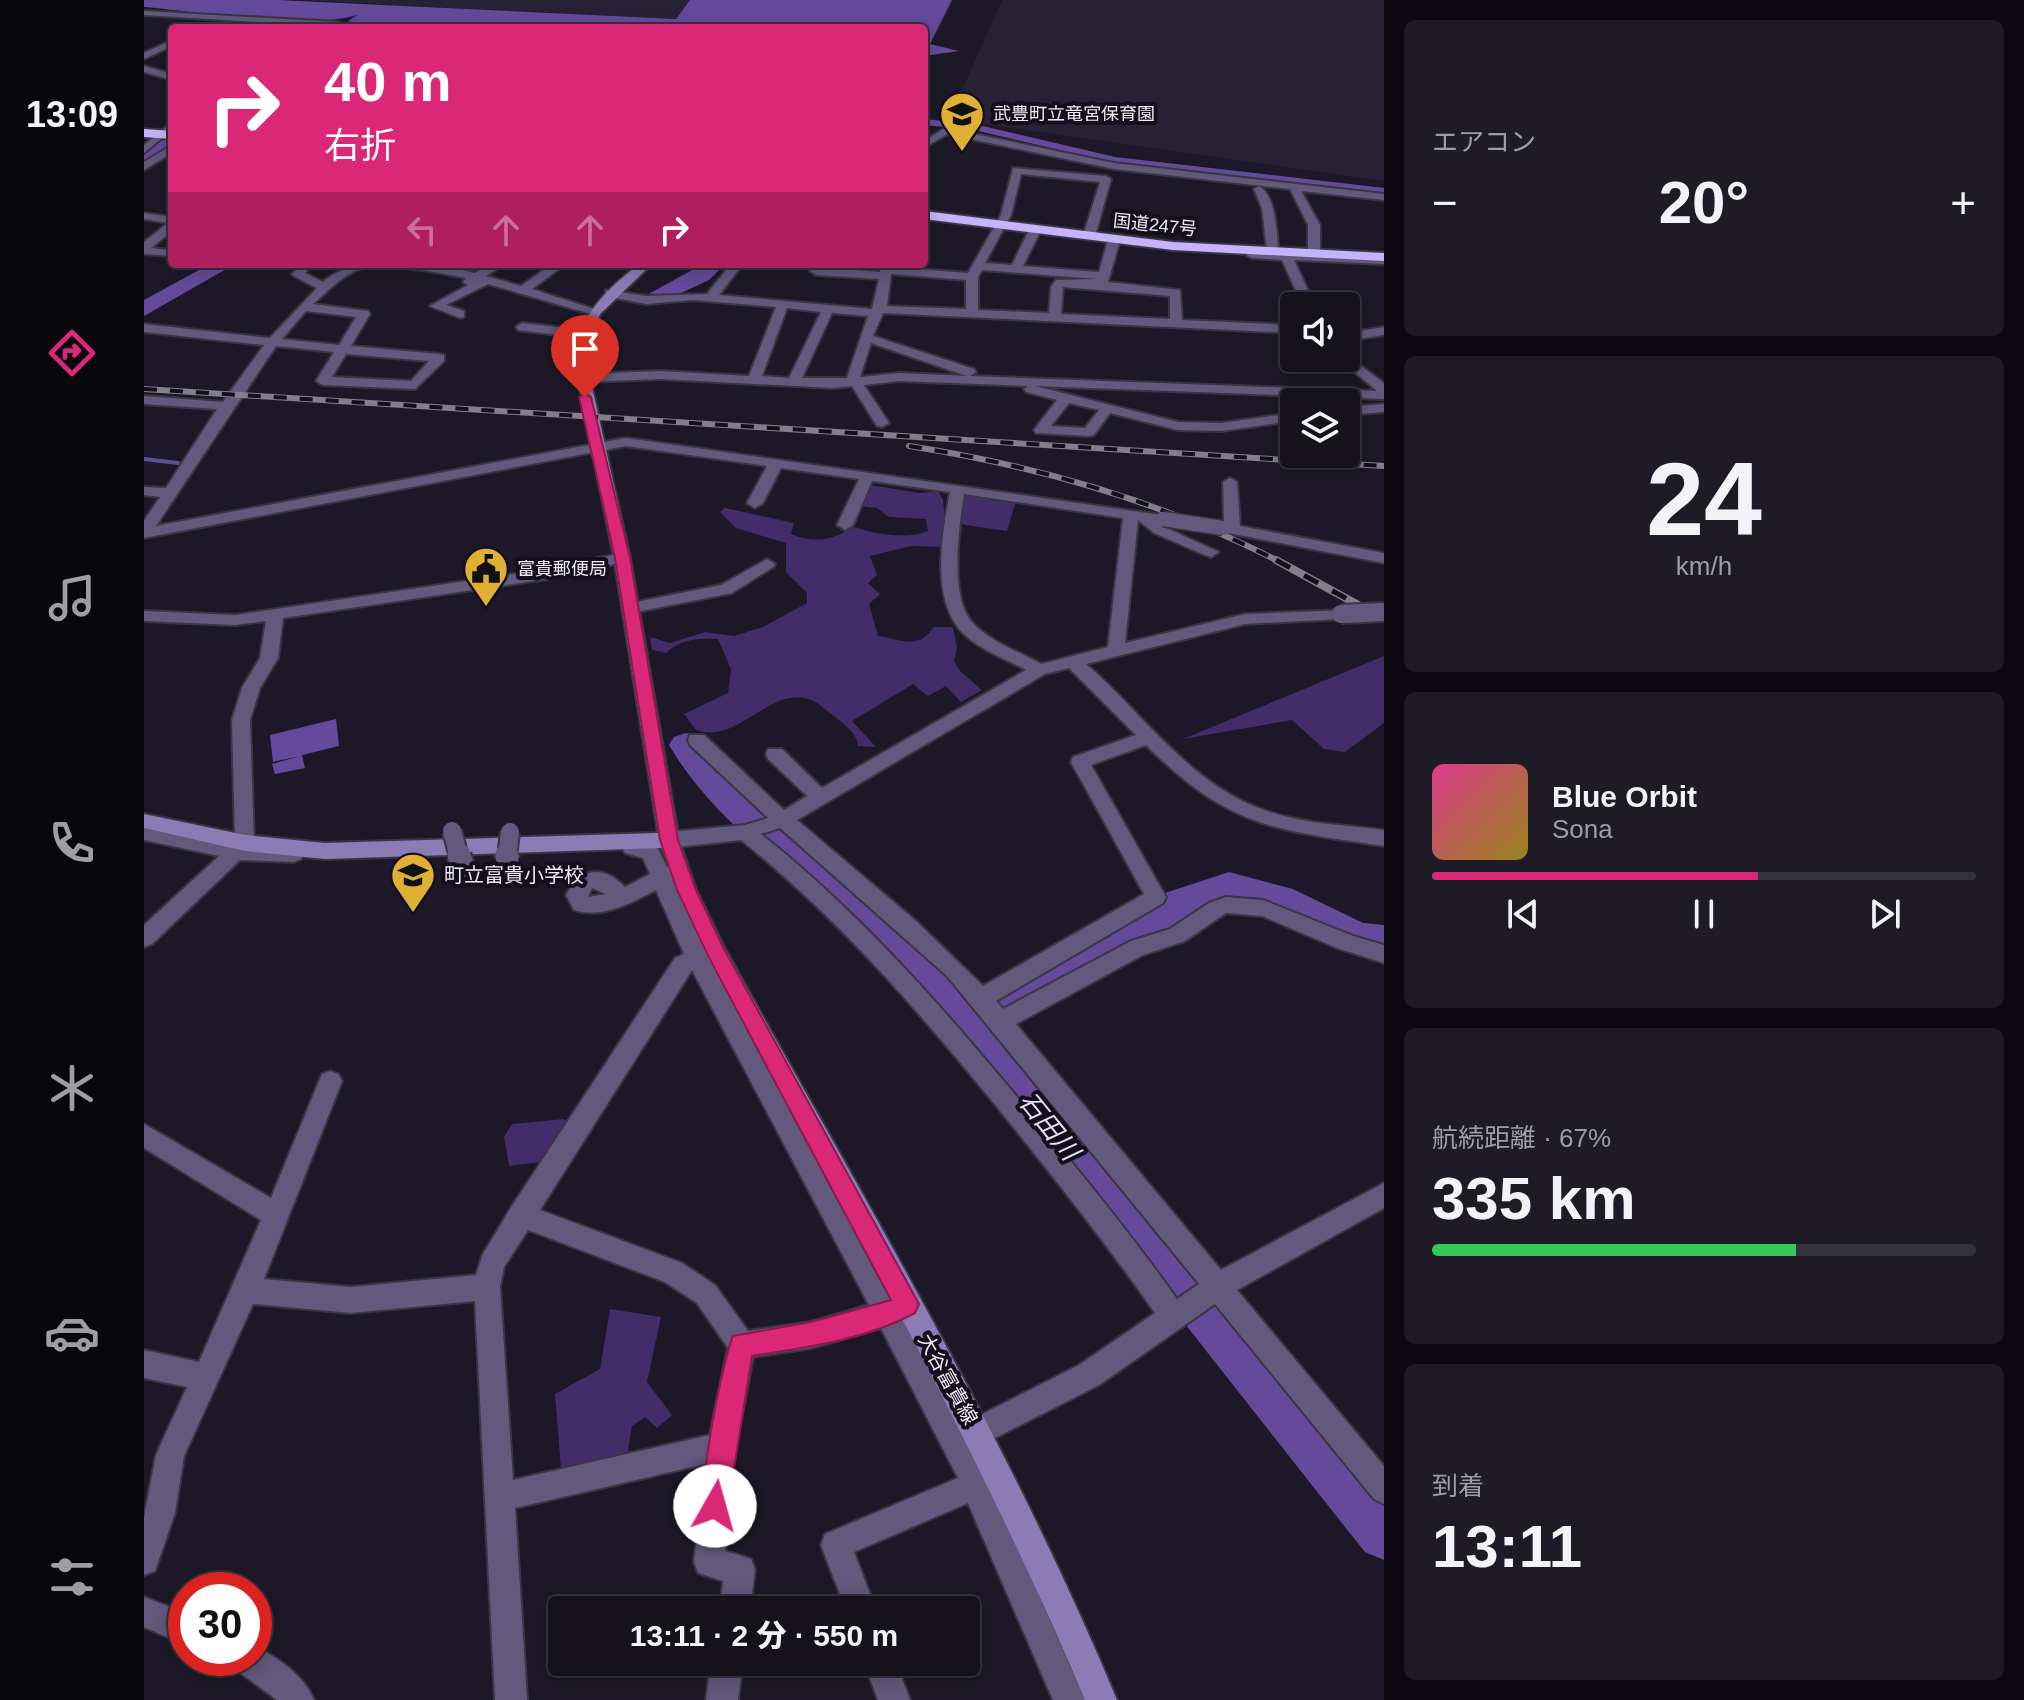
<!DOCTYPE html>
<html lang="ja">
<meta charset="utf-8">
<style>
:root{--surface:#15121d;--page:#1e1b26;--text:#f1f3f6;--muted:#9d9ea4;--line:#34323b;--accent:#db2777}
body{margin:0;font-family:Helvetica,"Noto Sans JP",sans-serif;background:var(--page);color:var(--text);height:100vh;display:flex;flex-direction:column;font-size:30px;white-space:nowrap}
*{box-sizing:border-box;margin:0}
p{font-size:26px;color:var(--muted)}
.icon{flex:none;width:44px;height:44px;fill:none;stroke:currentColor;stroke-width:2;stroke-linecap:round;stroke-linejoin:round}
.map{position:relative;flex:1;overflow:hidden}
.details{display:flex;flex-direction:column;gap:20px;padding:20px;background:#0c0a10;width:640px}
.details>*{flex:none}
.top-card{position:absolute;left:24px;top:24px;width:760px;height:244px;border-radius:8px;box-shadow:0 4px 20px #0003,0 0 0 2px var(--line);background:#db2777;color:#fff;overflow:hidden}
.tools{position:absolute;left:1136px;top:292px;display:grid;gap:16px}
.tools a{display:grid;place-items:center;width:80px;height:80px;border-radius:8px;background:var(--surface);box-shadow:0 4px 20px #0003,0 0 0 2px var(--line);font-size:40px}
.speed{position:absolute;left:24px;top:1572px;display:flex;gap:16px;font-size:40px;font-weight:700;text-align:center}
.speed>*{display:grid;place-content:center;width:104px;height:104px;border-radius:50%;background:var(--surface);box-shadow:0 4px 20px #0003,0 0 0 2px var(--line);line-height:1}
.speed .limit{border:12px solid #d22;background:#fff;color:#111}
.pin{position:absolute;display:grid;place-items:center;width:68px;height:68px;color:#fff;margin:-82px -34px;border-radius:50% 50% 50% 0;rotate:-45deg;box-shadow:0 0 8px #0007}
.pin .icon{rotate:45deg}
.me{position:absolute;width:88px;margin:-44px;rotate:7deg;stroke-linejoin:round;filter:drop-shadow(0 0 6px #0008)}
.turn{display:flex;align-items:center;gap:28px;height:168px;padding:0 24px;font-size:36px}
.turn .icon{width:104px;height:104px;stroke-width:2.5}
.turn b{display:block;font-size:56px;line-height:68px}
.lanes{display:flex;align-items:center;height:76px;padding:0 24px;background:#0003;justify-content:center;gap:40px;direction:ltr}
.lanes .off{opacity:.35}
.big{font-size:60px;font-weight:800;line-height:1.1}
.details .widget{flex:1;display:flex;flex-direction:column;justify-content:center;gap:12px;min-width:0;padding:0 28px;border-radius:12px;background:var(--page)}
.details .dial{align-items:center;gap:0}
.dial b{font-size:104px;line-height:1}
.song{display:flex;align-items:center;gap:24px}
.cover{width:96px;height:96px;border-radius:12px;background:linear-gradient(135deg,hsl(330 70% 55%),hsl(50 70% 35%))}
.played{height:8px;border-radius:4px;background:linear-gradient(90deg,var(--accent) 60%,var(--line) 60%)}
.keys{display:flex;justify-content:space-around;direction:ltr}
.heat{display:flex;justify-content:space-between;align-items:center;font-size:44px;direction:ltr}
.charge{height:12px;border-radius:6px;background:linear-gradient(90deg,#34c759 67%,var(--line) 0)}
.trip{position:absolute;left:404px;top:1596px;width:432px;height:80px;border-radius:8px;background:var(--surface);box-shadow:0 4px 20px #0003,0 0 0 2px var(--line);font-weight:800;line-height:80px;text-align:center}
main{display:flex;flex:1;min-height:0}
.tab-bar{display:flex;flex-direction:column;width:144px;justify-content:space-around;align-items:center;background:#08070c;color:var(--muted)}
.tab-bar .icon{width:56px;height:56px}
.tab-bar .selected{color:var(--accent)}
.tab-bar b{font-size:36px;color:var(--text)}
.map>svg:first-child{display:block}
</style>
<main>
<nav class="tab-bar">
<b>13:09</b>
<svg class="icon selected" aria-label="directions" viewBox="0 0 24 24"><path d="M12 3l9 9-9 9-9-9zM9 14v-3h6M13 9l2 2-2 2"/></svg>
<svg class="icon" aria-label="music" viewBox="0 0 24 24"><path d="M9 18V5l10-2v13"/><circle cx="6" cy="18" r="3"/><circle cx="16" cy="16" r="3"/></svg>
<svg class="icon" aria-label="phone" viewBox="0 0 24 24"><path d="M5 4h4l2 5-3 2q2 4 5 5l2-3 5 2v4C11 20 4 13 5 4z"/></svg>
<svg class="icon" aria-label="climate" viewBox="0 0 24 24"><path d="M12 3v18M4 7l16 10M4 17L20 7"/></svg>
<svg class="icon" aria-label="car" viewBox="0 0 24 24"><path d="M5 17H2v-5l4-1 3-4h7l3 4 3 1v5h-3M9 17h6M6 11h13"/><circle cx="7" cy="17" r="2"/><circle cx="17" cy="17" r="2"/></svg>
<svg class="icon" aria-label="filters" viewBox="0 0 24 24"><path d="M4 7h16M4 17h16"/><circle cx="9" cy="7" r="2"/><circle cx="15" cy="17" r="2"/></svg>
</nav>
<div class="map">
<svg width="1240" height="1700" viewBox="0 0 1240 1700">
<rect width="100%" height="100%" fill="#1c1827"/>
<path fill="#272135" d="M 150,0 L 546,0 L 532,19 Z
M 858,0 L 1240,0 L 1240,181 L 805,119 Z"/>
<path fill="#422c69" d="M 726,485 L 776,493 L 794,491 L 799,500 L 804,547 L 767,546 L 726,556 L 733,575 L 724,583 L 736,594 L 725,604 L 734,636 C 759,640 774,650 790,627 L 809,627 L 813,648 L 810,661 L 816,671 L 838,690 L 817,702 L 802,686 L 784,696 L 769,684 L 708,721 L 732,747 L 714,746 C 713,733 701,725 691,717 C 684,712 673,701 665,699 C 624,687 594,745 552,730 L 540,714 L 584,693 L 587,669 L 574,639 C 556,637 535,640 522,653 L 508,650 L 506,637 L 526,643 L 561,632 L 590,636 L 619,627 L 663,603 L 663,593 L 642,572 L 642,543 L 592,528 L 576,512 L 581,508 L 650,523 L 647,534 C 671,544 688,540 710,527 C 732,534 762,540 784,531 L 782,519 L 745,517 L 733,508 L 714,506 Z
M 818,493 L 872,501 L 863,531 L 815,524 Z
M 1240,656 L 1240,723 L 1201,752 L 1180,749 L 1148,720 L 1039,739 Z
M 420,1119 L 428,1126 L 405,1161 L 365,1166 L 360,1137 L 368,1124 Z
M 466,1309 L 517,1317 L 503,1382 L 528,1415 L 513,1428 L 501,1417 L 488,1426 L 483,1456 L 417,1469 L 411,1394 L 456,1369 Z"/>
<path fill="#654a9b" d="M 0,0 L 133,0 L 532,19 L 546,0 L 808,0 L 786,44 L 815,51 L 780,56 L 780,28 L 233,28 L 204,21 L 213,15 C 160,31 59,12 0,7 Z
M 192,719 L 195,746 L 158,755 L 161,768 L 131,774 L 128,764 L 156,756 L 129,762 L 126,735 Z"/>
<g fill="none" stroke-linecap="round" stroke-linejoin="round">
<path stroke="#654a9b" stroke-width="4" d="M 0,459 L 34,463"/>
<path fill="#654a9b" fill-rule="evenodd" d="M 780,119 L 830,124 L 971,157 L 1240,188 L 1240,194 L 971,163 L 830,130 L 780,125 Z"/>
<path fill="#654a9b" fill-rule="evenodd" d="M 28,132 L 28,146 L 0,165 L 0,151 Z
M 66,264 L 91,264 L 0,316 L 0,300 Z
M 559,264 L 581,264 L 565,280 L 520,301 L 512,303 L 501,296 Z
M 542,733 L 554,737 L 614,806 L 745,914 L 841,1018 L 836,1007 L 842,995 L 1021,893 L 1085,872 L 1149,889 L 1219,923 L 1240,925 L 1240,957 L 1199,949 L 1127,912 L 1085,902 L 1047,915 L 870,1019 L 856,1024 L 843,1019 L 1240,1492 L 1240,1560 L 1221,1552 C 1066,1358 916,1158 751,972 C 682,894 578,836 525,745 L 530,737 Z"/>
<g stroke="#393644" stroke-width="4">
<path id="street" d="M 0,11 L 193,22 L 211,28 L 0,15 Z
M 28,40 L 28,46 L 0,59 L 0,53 Z
M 0,66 L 28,74 L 28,80 L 0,72 Z
M 28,122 L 28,130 L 0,153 L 0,145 Z
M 801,128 L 970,163 L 1240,194 L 1240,200 L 1157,191 L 1176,225 L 1176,255 L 1240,258 L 1240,264 L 1150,260 L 1171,306 L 1159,306 L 1138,260 L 1108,258 L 1102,255 L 1108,252 L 1123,252 L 1118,208 L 1110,189 L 1115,186 C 1133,197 1132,233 1135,253 L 1164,254 L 1164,225 L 1146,189 L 970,169 L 803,134 L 780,148 L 780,141 Z
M 28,145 L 28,153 L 0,170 L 0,162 Z
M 869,168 L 962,176 L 967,179 L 951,236 L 945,239 L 939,236 L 956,182 L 877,174 L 867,215 L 841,263 L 868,265 L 885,230 L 891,227 L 897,230 L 879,266 L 955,272 L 964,240 L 970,237 L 976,240 L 964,282 L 1036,290 L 1038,320 L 1150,325 L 1150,333 L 739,313 L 729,336 L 830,369 L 832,372 L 826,376 L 1233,391 L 1194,358 L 1202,358 L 1202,355 L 1240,383 L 1240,399 L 891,386 L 1034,422 L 1077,423 L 1150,413 L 1150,421 L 1077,431 L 1034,430 L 966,413 L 950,435 L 945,436 L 892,433 L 890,430 L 913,400 L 882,392 L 880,389 L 884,386 L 755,381 L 720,385 L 745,423 L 738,427 L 733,426 L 708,386 L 689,388 L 517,379 L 438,382 L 431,378 L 438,374 L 517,371 L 605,376 L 632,307 L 549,300 L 502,304 L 462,296 L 462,290 L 502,296 L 563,294 L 587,264 L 599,264 L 575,295 L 728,309 L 735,279 L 672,275 L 666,271 L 672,267 L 736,272 L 737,264 L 749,264 L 748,267 L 824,273 L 857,215 ZM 838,270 L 953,279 L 912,280 L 907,287 L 905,313 L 834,310 L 834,277 ZM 747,274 L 822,280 L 822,309 L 743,306 ZM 919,287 L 1026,296 L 1026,319 L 917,314 ZM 643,308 L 677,312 L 645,378 L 618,376 ZM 688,313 L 724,316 L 703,378 L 658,378 ZM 727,343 L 820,375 L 823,376 L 755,373 L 716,377 ZM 925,403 L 955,410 L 941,428 L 907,426 Z
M 0,213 L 28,217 L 28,231 L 7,248 L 28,250 L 28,256 L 0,254 L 0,242 L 24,223 L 0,219 Z
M 147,264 L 168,264 L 161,273 L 179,282 C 214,251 288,263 331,273 L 346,264 L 360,264 L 342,276 L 377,286 L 408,264 L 422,264 L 388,289 L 456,311 L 450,315 L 344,284 L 302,305 L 320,311 L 320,317 L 316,318 L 286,306 L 324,285 L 319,282 L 322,278 C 301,274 240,262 221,267 C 200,273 184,291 169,304 L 224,311 L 226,314 L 207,346 L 295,354 L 300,355 L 300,361 L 271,389 L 179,385 L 172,381 L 190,352 L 132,346 L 12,526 L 482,438 L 1024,516 L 1024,522 L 1017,523 L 1020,527 L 1075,552 L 1067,557 L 1061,555 L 1010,533 L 994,520 L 981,643 L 1101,614 L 1203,610 L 1203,618 L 1197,619 L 1101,624 L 942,664 C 1000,714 1045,784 1120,810 C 1158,824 1200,825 1240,830 L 1240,846 C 1130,830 1084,827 1002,745 L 947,765 L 1022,897 L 1019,903 L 852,1001 L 859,1009 L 987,941 L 1026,929 L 1065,903 L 1082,897 L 1119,900 L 1209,936 L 1240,945 L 1240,963 L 1193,948 L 1118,916 L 1082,913 L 1041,941 L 999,955 L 872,1024 L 1077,1270 L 1240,1183 L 1240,1208 L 1093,1290 L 1240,1466 L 1240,1504 L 1230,1499 L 1071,1304 L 955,1385 L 843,1442 L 833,1446 L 828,1444 L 844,1474 L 847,1487 L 941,1700 L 909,1700 L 824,1503 L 710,1552 L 732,1610 L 702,1610 L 677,1545 L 681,1534 L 814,1478 L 737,1328 L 667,1348 L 609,1357 L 591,1450 L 581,1551 L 607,1559 L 611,1570 L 606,1610 L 576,1610 L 579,1581 L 554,1573 L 550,1562 L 561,1464 L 371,1508 L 383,1700 L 351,1700 L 331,1301 L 207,1313 L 109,1304 L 40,1456 L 31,1513 L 11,1571 L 0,1575 L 0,1517 L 12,1455 L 43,1387 L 0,1378 L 0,1350 L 55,1362 L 117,1220 L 0,1148 L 0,1124 L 127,1198 L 178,1074 L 186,1071 L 194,1074 L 198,1081 L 120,1279 L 207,1287 L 332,1275 L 339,1254 L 368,1206 L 531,958 L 540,954 L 512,890 C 487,903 458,919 430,910 L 422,895 C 436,868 459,864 481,887 L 506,874 L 499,858 L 481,853 L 478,848 L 481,835 L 495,835 L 498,843 L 513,847 L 523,867 L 535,867 L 538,873 L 529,881 L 559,947 L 571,948 L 574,954 L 566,962 L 750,1297 L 761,1301 L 765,1310 L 762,1319 L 821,1427 L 823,1422 L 935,1365 L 1011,1313 C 960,1240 905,1171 849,1102 C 771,1007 693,917 597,840 L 525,848 L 515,840 L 525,832 L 601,825 L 624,818 L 546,745 L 544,740 L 546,735 L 560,735 L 640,810 L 663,796 L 624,759 L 622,754 L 624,749 L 638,749 L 678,788 L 882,670 C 862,659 839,651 822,636 C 785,603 798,535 806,492 L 728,481 L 709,525 L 701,530 L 693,525 L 715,479 L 637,468 L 619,503 L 611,508 L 603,503 L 623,466 L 482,446 L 0,538 L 0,521 L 16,497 L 0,495 L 0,487 L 22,488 L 73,409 L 0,404 L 0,396 L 79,402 L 120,345 L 0,332 L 0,324 L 126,338 L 173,288 L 150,276 L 148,274 L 154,268 ZM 162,311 L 212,317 L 195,345 L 138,339 ZM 202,354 L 285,361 L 267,381 L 188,377 ZM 820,494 L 979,518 L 964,647 L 897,664 C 874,651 846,642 828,622 C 805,597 815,526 820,494 ZM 925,668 L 992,735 L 929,757 L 927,762 L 1000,894 L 839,986 L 772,921 L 653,820 L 901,674 ZM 636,828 L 803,976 L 1055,1284 L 1033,1299 C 980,1225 922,1154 863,1085 C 787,994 710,908 617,834 ZM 448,888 L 462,894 L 444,897 ZM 548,970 L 725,1305 L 667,1322 L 604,1331 L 571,1285 L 538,1263 L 396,1210 ZM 384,1230 L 521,1282 L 553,1303 L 584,1348 L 566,1435 L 369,1480 L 356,1287 L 360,1267 Z
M 378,323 L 438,330 L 444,334 L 438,338 L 374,330 L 372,327 Z
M 1240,327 L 1240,335 L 1202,341 L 1202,333 Z
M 1240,404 L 1240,412 L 1202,415 L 1202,407 Z
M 1086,478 L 1093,482 L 1096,526 L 1240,553 L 1240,563 L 1074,531 L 1074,525 L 1080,524 L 1079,482 Z
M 478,553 L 484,555 L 484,561 L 403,579 L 139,618 L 134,658 L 116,688 L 106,720 L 110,845 L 157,849 L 160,854 L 157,859 L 150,862 L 96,860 L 8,944 L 0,947 L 0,925 L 75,856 L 0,840 L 0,826 L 88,843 L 91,840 L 88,720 L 98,688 L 116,658 L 122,621 L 91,625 L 0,621 L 0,611 L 91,615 L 403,569 Z
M 623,559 L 631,564 L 629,567 L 588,593 L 487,613 L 479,608 L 487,603 L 577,585 Z
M 0,1597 L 42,1613 L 42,1645 L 0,1627 Z
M 110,1646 C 134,1658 159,1674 170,1700 L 133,1700 L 91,1669 L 86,1658 L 110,1658 Z
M 567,1662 L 599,1662 L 594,1700 L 562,1700 Z
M 720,1662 L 752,1662 L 766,1700 L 734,1700 Z"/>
</g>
<g stroke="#393644" stroke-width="4">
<path id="secondary" d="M 495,264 L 508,264 L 456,314 L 441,355 L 486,558 L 535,840 L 552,890 L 580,947 C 717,1194 864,1438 973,1700 L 941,1700 C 833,1444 695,1202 563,957 L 532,890 L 518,848 L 181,859 L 101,851 L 0,828 L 0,814 L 101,835 L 181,843 L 514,833 L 470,558 L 429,355 C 438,313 462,290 495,264 Z"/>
</g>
<g stroke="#393644" stroke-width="4">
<path id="highway" d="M 0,129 L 28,131 L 28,139 L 0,137 Z
M 780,211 L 1029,242 L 1240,253 L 1240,261 L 1029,250 L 780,219 Z"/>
</g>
<use href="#street" fill="#62597c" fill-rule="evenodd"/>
<use href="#secondary" fill="#8c7cb5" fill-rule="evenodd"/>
<use href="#highway" fill="#c7b3fb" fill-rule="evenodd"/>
<g stroke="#827e8b" stroke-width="6">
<path id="rail-far1" d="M 0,389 L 1240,466
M 765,446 C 894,466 1020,502 1136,562"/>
</g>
<g stroke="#827e8b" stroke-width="8">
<path id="rail" d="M 1132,560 L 1240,619"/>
</g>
<use href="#rail-far1" stroke="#130f1d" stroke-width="4" stroke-dasharray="13" stroke-linecap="butt"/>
<use href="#rail" stroke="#130f1d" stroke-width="5" stroke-dasharray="16" stroke-linecap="butt"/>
<g stroke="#393644" stroke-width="17" stroke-linecap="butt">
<path id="street-bridge-far2" d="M 1019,519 L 1079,528"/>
</g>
<g stroke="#393644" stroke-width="22" stroke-linecap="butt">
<path id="street-bridge-far1" d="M 1197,614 L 1240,612
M 308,831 L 315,857
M 363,857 L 366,832"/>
</g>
<g stroke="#393644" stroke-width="27" stroke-linecap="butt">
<path id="street-bridge" d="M 315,855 L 318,866
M 363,858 L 363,855"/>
</g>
<use href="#street-bridge-far2" stroke="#62597c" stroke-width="14"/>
<use href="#street-bridge-far1" stroke="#62597c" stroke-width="18"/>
<use href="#street-bridge" stroke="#62597c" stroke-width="23"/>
</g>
<path fill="#db2777" stroke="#8e194d" stroke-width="2" d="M 441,393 L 447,397 L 486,558 L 534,840 L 552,890 L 579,947 L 775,1304 L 771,1313 C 721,1340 663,1347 608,1356 L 584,1506 L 580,1516 L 571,1520 L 562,1516 C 552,1492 578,1363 589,1336 L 667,1322 L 747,1300 L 564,956 L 533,890 L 516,840 L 471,558 L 435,397 Z"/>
<defs>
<g id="school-pin" transform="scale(2.3)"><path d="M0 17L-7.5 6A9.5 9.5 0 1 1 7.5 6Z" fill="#dfb034" stroke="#130f1d"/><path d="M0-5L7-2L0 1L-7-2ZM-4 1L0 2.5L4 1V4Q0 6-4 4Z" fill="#111"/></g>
<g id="civic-pin" transform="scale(2.3)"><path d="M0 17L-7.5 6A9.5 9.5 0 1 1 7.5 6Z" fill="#dfb034" stroke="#130f1d"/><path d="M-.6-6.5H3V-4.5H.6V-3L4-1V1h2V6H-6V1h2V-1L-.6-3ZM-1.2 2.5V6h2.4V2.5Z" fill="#111"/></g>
</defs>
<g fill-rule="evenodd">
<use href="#school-pin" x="818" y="114"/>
<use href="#civic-pin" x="342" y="569"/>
<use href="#school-pin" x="269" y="875"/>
</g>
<g text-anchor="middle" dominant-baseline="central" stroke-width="8" stroke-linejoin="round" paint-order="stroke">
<g font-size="18" fill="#eeebf6" stroke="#130f1d" text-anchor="start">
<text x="849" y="114">武豊町立竜宮保育園</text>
<text x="373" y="569">富貴郵便局</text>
</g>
<g font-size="18" fill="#eeebf6" stroke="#130f1d">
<text transform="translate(1011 225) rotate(6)">国道247号</text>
</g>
<g font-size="20" fill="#eeebf6" stroke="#130f1d" text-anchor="start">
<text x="300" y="875">町立富貴小学校</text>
</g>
<g font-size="20" fill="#eeebf6" stroke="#130f1d">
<text transform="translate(804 1379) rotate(61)">大谷富貴線</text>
</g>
<g font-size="26" font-style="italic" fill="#e6e0f7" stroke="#130f1d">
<text transform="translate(905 1126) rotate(51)">石田川</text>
</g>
</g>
</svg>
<div class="tools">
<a><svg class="icon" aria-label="sound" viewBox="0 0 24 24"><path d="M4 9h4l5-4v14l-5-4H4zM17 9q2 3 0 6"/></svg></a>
<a><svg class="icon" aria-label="layers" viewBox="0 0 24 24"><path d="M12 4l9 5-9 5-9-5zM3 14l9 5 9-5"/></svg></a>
</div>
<div class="speed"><div class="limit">30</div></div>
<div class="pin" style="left:441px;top:397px;background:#d93025"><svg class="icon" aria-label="arrive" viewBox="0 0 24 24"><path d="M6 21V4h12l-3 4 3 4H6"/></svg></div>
<svg class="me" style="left:571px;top:1506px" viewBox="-20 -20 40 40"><circle r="19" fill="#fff"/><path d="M0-13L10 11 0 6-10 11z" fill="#db2777"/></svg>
<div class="trip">13:11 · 2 分 · 550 m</div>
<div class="top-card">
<div class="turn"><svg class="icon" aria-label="right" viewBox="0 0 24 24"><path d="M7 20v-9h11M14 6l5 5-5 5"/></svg><div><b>40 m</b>右折</div></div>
<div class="lanes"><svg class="icon off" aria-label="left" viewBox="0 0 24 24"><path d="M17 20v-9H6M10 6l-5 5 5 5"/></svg><svg class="icon off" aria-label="ahead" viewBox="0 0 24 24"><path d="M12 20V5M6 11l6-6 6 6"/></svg><svg class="icon off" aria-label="ahead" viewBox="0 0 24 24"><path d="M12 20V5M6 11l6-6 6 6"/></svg><svg class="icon" aria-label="right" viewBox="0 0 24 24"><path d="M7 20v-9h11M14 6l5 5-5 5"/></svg></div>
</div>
</div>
<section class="details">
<div class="widget"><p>エアコン</p>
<div class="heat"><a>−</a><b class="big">20°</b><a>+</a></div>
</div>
<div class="widget dial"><b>24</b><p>km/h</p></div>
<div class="widget">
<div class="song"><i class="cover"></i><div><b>Blue Orbit</b><p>Sona</p></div></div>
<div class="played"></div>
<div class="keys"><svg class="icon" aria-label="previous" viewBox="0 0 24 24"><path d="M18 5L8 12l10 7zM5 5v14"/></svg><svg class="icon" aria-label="pause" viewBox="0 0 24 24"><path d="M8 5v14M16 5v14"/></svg><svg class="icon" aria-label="next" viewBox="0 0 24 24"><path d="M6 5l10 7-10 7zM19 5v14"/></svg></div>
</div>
<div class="widget"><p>航続距離 · 67%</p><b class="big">335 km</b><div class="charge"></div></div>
<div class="widget"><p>到着</p><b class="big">13:11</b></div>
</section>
</main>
